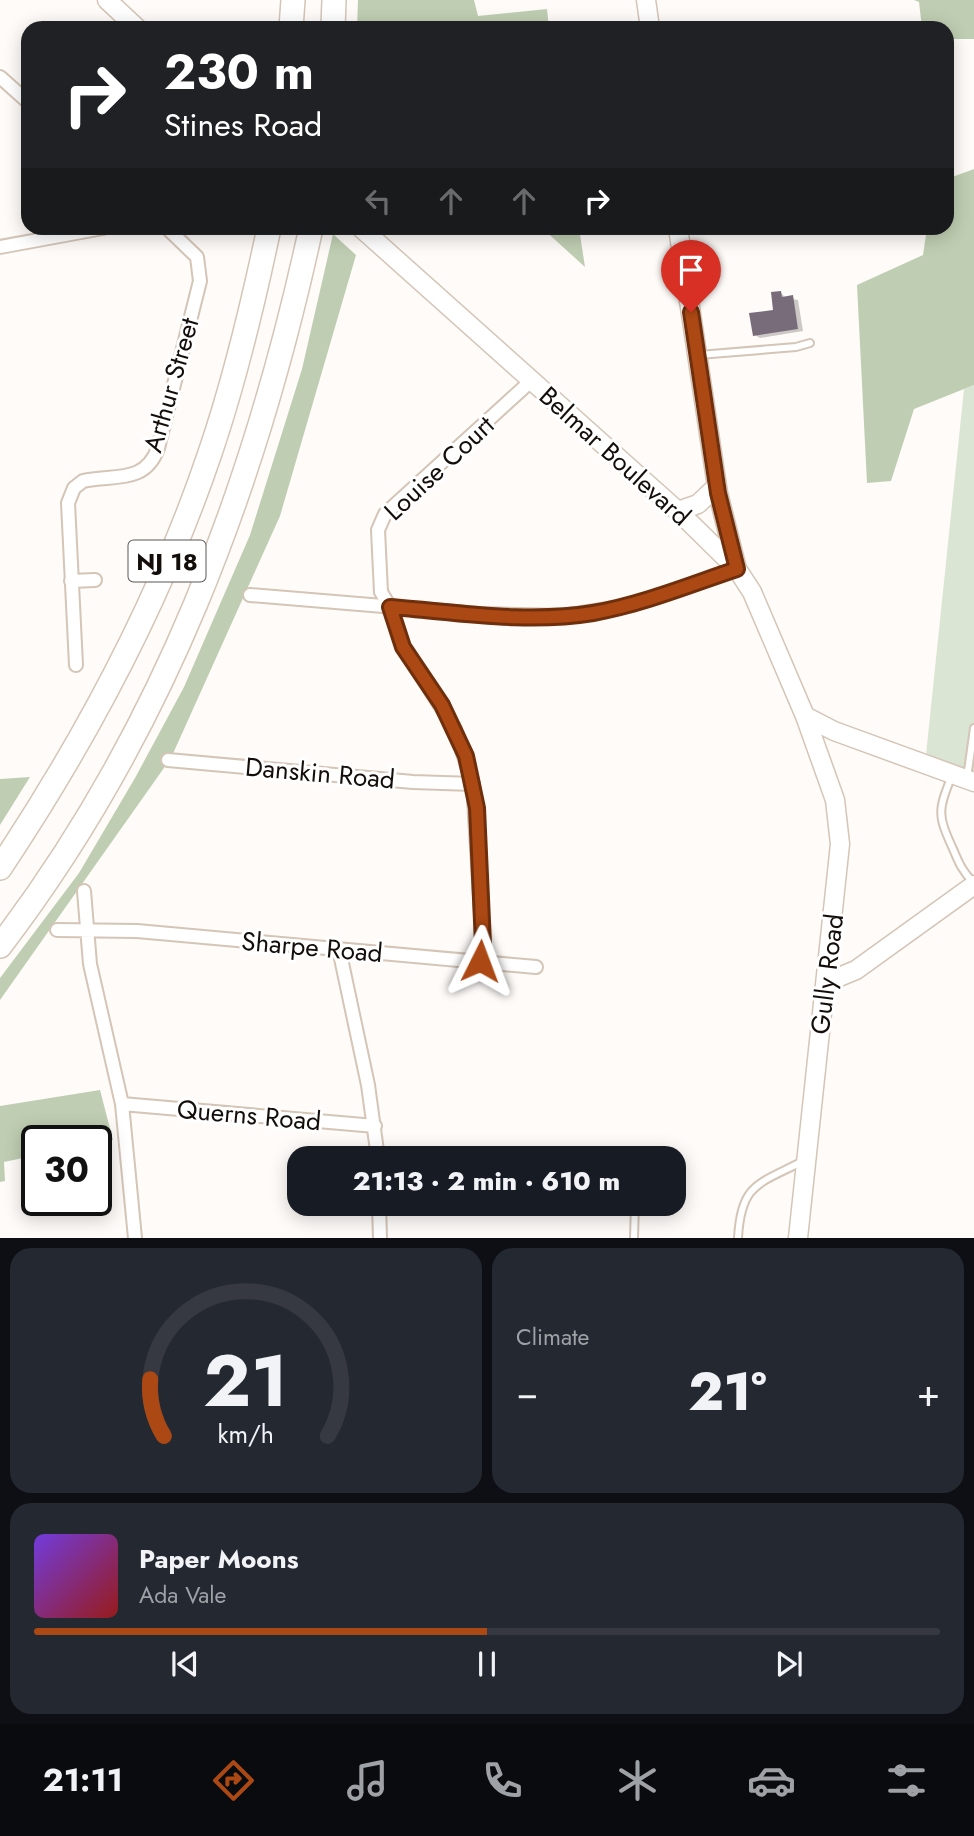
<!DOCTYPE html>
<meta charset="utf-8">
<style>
:root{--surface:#171b24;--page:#242831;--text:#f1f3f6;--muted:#9ea1a6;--line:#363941;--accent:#ab4813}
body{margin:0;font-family:Jost,sans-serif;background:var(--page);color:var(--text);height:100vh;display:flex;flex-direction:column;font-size:26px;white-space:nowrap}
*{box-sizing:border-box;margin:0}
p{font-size:23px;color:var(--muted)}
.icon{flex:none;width:38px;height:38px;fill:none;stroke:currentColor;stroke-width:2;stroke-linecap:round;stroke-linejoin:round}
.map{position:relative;height:1238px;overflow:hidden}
.panel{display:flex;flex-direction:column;gap:10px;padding:10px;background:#0d0f14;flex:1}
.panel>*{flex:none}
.banner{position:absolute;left:21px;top:21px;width:933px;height:214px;border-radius:21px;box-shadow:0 4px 18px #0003;background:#202124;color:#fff;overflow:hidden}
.speed{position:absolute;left:21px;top:1125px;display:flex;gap:14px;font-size:35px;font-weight:700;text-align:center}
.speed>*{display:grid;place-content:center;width:91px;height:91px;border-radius:50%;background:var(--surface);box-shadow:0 4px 18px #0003;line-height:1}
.speed .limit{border:4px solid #111;border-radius:10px;background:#fff;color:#111}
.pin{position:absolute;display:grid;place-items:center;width:60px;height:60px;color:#fff;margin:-72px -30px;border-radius:50% 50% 50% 0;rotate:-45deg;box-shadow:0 0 7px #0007}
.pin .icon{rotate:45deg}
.me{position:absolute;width:77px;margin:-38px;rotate:3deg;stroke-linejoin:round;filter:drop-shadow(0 0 5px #0008)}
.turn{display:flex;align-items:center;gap:24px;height:147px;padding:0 28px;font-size:32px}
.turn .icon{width:91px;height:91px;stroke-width:2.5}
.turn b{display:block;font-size:49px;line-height:60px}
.lanes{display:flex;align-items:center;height:66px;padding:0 28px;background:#0003;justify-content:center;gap:35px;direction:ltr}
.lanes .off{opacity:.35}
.big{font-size:52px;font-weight:800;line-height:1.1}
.panel .widget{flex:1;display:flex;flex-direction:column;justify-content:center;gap:10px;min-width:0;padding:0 24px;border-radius:21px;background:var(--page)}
.panel .dial{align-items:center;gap:0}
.dial svg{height:182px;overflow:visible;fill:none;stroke:var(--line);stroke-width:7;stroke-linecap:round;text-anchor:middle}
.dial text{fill:var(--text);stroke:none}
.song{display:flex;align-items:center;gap:21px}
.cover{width:84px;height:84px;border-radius:10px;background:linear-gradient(135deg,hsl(260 70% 55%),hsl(0 70% 35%))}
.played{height:7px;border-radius:4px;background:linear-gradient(90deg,var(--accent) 50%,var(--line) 50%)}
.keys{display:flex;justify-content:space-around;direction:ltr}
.heat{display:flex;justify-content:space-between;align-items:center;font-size:38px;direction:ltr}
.panel .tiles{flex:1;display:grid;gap:10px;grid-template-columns:1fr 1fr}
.widget:last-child{grid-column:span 2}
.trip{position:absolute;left:287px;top:1146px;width:399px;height:70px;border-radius:21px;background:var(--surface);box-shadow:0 4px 18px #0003;font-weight:800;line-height:70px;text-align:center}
.tabs{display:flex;height:112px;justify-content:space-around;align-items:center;background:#090b0e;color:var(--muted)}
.tabs .icon{width:49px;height:49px}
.tabs .active{color:var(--accent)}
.tabs b{font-size:32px;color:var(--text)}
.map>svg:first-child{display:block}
</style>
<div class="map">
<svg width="974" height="1238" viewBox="0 0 974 1238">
<rect width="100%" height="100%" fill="#fefbf8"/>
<path fill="#dbe5d3" d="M 974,385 L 974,773 L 926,755 L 964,389 Z"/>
<path fill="#bfceb2" d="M 358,0 L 474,0 L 478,16 L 547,9 L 549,28 L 357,28 Z
M 914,0 L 974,0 L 974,39 L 947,39 L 947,28 L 922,28 L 919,2 Z
M 974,169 L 974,385 L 914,409 L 891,481 L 867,483 L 857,285 L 923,255 L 927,228 L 947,228 L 947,179 Z
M 542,228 L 579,228 L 585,267 Z
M 333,234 L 356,255 L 280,516 L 171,758 L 0,1000 L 0,978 L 79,873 L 135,778 L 184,687 L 250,535 L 302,369 Z
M 30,777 L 0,825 L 0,779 Z
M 100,1090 L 113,1140 L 96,1143 L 37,1141 L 37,1155 L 4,1162 L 5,1181 L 0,1182 L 0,1106 Z"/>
<path fill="#0003" d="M 781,293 L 786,298 L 798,300 L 803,331 L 760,338 L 755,335 L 775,311 Z"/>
<path fill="#796c7a" d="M 781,291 L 782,297 L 793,295 L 798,329 L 753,336 L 749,313 L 773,310 L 771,292 Z"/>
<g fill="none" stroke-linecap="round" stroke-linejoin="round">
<g stroke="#d4c5b7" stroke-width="10">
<path id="lane" d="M 699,355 L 796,347 L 810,343
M 952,775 C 938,811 937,814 953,849 C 959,863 962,871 973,882
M 967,778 L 974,728
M 634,1238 L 635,1204
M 738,1238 C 741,1183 759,1184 803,1161"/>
</g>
<g stroke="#d4c5b7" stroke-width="16">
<path id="street" d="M 0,77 L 28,102
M 0,247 L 103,228
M 71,581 L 95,580
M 250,595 L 479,614 L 563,616 L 633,605 L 737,569
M 76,665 L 68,503 L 74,488 L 83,481 C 112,474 145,485 158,448 L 200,281 L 197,257 L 167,228
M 168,760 L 413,782 L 473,784
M 84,891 L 90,964 L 122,1104 L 135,1238
M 57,930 L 137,931 L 536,967
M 339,949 L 368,1085 L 378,1158
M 480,961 L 483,945 L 473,784 L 455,729 L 403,647 L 390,607 L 381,592 L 378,530 L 385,514 L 531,381
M 122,1104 L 375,1126
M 379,1204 L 380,1238"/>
</g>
<g stroke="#d4c5b7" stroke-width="21">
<path id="secondary" d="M 107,0 L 137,28
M 646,0 L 650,28
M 361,228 L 680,513 L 737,569 L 752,592 L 805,716 L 834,731 L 974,782
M 678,228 L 718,493 L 737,569
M 678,511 L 698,504 L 717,486
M 827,982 L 856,970 L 974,885
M 798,1238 L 840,844 L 835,800 L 805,716"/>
</g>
<g stroke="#d4c5b7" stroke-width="26">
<path id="highway" d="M 291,28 L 293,0
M 333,28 L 334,0
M 0,868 C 86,739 160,601 210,453 C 235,380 253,304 269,228
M 0,946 C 163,733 255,486 311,228"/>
</g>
<use href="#lane" stroke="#fff" stroke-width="6"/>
<use href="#street" stroke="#fff" stroke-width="12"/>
<use href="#secondary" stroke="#fff" stroke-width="18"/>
<use href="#highway" stroke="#fff" stroke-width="23"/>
</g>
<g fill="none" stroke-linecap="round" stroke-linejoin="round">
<g stroke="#6f2f0c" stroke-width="18">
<path id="route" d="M 480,961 L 483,944 L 477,808 L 466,756 L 442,705 L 403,647 L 390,607 C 457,612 526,624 593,613 C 643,604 689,585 737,569 L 718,493 L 691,312"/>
</g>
<use href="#route" stroke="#ab4813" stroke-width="12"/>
</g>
<g text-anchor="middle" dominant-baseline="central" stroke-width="6" stroke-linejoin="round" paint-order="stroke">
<rect fill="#fff" stroke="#5a5654" stroke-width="2" x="128.5" y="540.5" width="77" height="41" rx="5"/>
<g font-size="24" font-weight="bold" fill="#130e0a">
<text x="167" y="561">NJ 18</text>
</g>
<g font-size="26" fill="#130e0a" stroke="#fff">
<text transform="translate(171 385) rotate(-74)">Arthur Street</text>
<text transform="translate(615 456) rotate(42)">Belmar Boulevard</text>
<text transform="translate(439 468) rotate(-43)">Louise Court</text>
<text transform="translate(320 773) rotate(5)">Danskin Road</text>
<text transform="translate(312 947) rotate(5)">Sharpe Road</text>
<text transform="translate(827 974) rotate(-83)">Gully Road</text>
<text transform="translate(249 1115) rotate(5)">Querns Road</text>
</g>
</g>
</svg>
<div class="speed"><div class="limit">30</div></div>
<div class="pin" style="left:691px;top:312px;background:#d93025"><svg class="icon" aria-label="arrive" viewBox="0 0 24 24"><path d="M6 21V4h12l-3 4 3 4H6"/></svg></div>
<svg class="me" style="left:480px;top:961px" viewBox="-20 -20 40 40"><path d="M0-17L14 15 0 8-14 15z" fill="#ab4813" stroke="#fff" stroke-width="4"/></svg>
<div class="trip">21:13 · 2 min · 610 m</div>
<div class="banner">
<div class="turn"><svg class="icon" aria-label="right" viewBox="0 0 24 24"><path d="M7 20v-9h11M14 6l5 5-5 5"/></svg><div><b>230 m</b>Stines Road</div></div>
<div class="lanes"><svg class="icon off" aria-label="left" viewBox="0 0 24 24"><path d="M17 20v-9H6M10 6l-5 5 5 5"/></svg><svg class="icon off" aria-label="ahead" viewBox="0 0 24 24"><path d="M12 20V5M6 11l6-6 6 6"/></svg><svg class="icon off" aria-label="ahead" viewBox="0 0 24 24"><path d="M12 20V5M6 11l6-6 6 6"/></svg><svg class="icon" aria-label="right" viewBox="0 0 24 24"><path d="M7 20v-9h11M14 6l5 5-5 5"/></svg></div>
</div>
</div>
<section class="panel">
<div class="tiles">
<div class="widget dial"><svg viewBox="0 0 100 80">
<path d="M14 69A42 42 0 1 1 86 69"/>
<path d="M14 69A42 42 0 0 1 8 44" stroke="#ab4813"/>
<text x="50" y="56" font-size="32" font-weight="700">21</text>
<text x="50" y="72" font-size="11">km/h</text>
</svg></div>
<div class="widget"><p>Climate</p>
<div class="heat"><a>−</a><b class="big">21°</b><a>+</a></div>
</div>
<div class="widget">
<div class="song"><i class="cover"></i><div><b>Paper Moons</b><p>Ada Vale</p></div></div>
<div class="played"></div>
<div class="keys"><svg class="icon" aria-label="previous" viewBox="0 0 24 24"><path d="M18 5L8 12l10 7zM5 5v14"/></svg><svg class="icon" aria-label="pause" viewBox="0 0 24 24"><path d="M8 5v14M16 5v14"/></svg><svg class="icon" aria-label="next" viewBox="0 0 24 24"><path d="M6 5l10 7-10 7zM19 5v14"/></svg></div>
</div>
</div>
</section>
<nav class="tabs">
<b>21:11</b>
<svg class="icon active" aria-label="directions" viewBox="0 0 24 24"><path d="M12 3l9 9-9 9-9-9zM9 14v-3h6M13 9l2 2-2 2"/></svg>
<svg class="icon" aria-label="music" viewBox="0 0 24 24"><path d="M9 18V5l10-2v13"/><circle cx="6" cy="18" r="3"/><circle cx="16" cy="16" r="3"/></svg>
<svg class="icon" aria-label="phone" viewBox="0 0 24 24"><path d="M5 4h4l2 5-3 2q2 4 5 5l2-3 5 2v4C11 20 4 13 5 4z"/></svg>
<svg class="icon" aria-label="climate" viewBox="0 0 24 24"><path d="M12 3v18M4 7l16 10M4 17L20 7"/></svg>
<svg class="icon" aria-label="car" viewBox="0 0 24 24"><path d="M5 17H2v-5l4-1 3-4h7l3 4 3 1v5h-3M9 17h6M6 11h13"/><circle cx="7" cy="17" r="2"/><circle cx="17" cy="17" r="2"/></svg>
<svg class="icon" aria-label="filters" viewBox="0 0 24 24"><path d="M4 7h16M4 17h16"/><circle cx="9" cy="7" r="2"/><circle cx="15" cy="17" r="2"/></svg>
</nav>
